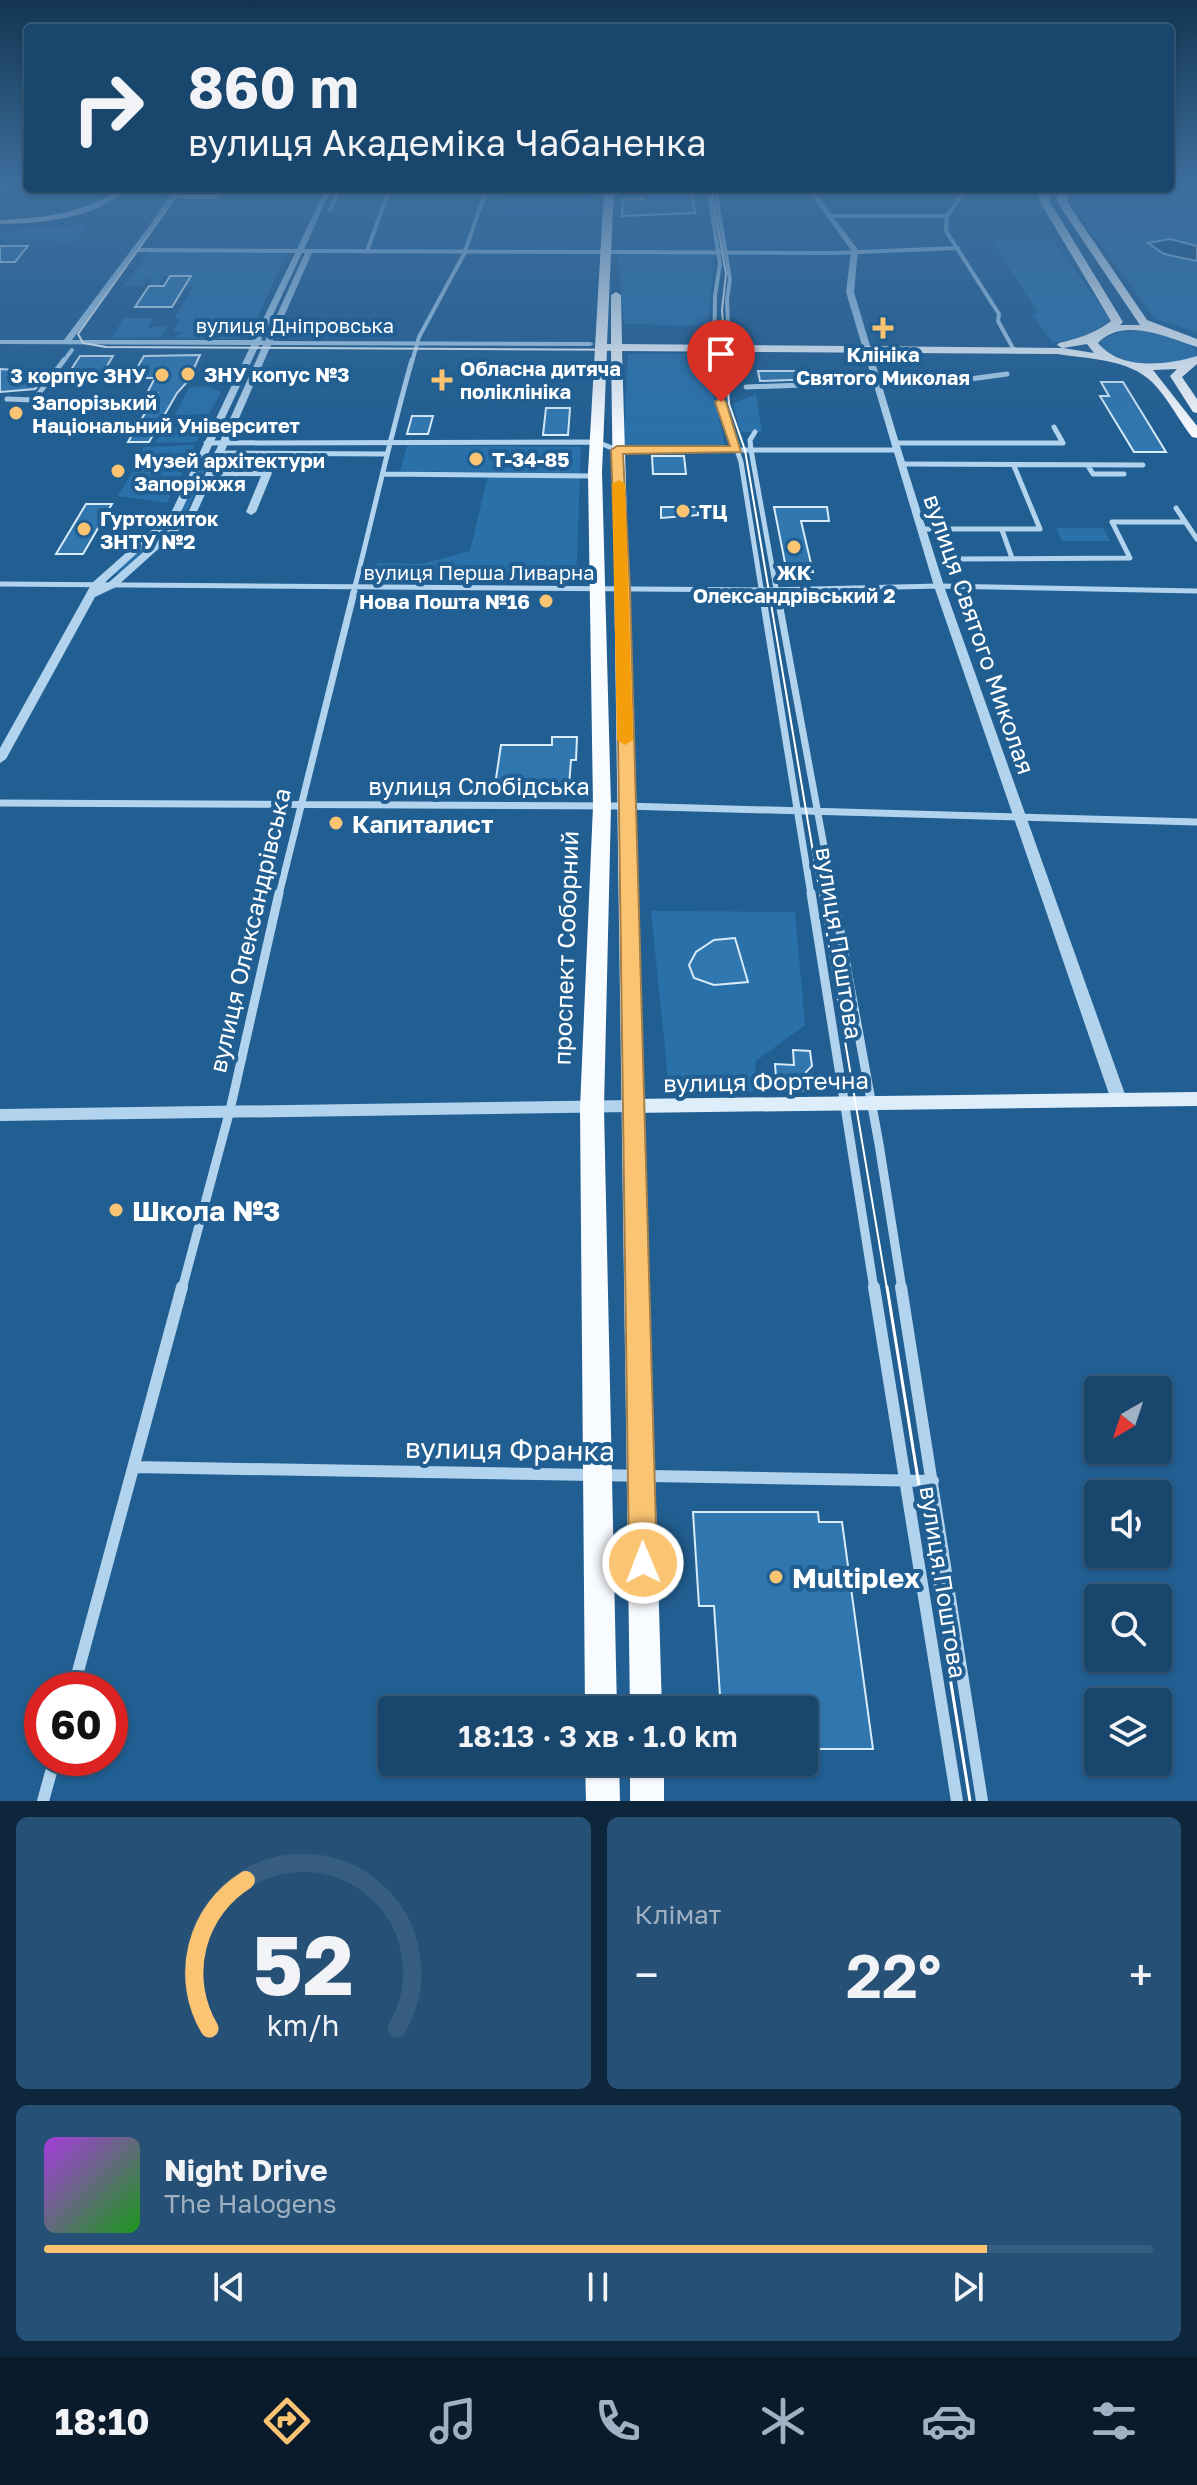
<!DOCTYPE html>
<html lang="uk">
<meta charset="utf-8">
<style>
:root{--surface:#19466d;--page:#265075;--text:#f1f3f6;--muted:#9fb1c2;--line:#375e80;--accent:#fac473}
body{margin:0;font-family:"Golos Text",sans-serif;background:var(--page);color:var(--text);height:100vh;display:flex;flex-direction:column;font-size:30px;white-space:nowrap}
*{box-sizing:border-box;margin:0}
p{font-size:26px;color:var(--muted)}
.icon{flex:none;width:44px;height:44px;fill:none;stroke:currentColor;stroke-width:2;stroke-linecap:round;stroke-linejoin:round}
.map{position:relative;height:1801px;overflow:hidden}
.details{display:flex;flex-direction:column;gap:16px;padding:16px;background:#0e263c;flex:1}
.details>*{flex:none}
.banner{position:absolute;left:24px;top:24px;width:1150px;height:168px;border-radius:8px;box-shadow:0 2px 6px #0004,0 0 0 2px var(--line);background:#19466d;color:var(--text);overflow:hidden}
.needle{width:52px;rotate:219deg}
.fabs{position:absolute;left:1084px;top:1376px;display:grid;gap:16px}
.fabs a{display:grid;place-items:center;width:88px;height:88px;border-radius:8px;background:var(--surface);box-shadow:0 2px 6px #0004,0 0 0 2px var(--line);font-size:40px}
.speed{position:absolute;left:24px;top:1672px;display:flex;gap:16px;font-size:40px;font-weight:700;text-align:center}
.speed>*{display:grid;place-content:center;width:104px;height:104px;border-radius:50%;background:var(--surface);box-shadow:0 2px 6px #0004,0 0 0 2px var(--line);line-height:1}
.speed .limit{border:12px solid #d22;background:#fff;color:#111}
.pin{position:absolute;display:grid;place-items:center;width:68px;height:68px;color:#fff;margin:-82px -34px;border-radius:50% 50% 50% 0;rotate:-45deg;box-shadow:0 0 8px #0007}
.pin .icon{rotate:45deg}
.me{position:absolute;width:88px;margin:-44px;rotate:359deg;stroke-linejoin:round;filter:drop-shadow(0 0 6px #0008)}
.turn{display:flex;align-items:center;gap:28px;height:168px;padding:0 32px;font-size:36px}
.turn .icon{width:104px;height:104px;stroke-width:2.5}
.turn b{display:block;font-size:56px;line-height:68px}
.big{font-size:60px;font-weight:600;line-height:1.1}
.details .card{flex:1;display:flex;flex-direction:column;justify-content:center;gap:12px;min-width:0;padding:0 28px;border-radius:12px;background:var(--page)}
.details .dial{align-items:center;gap:0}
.dial svg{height:208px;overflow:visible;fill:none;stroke:var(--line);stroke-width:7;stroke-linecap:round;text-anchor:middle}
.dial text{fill:var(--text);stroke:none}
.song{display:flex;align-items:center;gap:24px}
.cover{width:96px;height:96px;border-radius:12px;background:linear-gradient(135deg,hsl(280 70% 55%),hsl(120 70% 35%))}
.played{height:8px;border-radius:4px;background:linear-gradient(90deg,var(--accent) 85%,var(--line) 85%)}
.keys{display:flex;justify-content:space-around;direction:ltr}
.heat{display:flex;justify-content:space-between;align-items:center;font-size:44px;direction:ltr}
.details .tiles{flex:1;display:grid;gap:16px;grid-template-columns:1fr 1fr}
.card:last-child{grid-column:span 2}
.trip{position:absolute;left:378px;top:1696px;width:440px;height:80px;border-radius:8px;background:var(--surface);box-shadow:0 2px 6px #0004,0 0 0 2px var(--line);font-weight:600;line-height:80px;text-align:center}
.tabs{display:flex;height:128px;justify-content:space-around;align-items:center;background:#0a1c2c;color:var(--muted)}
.tabs .icon{width:56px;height:56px}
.tabs .selected{color:var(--accent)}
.tabs b{font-size:36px;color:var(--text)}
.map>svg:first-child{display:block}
</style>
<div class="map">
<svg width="1197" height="1801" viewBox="0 0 1197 1801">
<rect width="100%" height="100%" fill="#215e91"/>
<path fill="#2a71aa" d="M 1170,184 L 1197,184 L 1197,332 L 1155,319 L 1067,199 L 1072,188 L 1170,188 Z
M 502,198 L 592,198 L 590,215 L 500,216 Z
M 86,225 L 76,242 L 0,239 L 0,231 Z
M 1053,240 L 1110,318 C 1097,336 1074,339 1053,343 L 1032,315 L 1038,313 L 992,241 Z
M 150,251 L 286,254 L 257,319 L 246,320 L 237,338 L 174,338 L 183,332 L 173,331 L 180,319 L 174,318 L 193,287 L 184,286 L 190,276 L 157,277 L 163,278 L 158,285 L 148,285 L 153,278 L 148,278 L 141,286 L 124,286 Z
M 618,255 L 713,255 L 709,326 L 624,324 Z
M 124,318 L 153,318 L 146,330 L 155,326 L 167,326 L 161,337 L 111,338 Z
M 1155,331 C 1170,336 1193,337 1197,355 C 1171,373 1127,365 1102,349 L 1100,342 C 1115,329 1135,331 1155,331 Z
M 628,354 L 691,354 L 706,360 L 725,445 L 623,447 Z
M 205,386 L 221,392 L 209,414 L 175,415 L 189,388 Z
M 756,394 L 762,432 L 741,432 L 733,404 Z
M 204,427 L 196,442 L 155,443 L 165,428 Z
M 195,445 L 167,503 L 118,496 L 141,457 L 143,447 Z
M 411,445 L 581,447 L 580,474 L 400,471 L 407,446 Z
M 203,459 L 210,459 L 186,514 L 120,573 L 113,574 L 179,514 Z
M 488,475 L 580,476 L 576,582 L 366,584 L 376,563 L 421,564 L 470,551 Z
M 1056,528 L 1103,528 L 1110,541 L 1062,541 Z
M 651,911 L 795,912 L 805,1025 L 756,1061 L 753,1092 L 669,1088 Z"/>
<path fill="#174770" stroke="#a6cfee" stroke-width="2" d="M 1170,239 L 1197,246 L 1197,261 L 1164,254 L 1148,243 Z"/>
<path fill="#3076af" stroke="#d7ebf9" stroke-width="2" d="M 642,188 L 691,188 L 695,213 L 622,216 L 623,199 L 643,199 Z
M 0,246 L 28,246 L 15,262 L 0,262 Z
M 170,276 L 191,276 L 172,307 L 135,307 L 149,286 L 164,286 Z
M 200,355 L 188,381 L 177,393 L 149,442 L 128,442 L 157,393 L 147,393 L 155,378 L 131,378 L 144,356 Z
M 80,356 L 113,356 L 99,379 L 65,379 Z
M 0,369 L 30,371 L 28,374 L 46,374 L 35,389 L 0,392 Z
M 758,371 L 815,371 L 817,379 L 760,381 Z
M 1101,382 L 1123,382 L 1166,452 L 1134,452 L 1100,396 L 1109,396 Z
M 546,408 L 570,408 L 568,435 L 543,435 Z
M 412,416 L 433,416 L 428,434 L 407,434 Z
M 652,456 L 684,456 L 686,474 L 653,474 Z
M 86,504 L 112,504 L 83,554 L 56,554 Z
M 661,507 L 698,507 L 698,515 L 661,518 Z
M 774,507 L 827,507 L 829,521 L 801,521 L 813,572 L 787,573 Z
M 552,737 L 577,737 L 576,760 L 571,760 L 569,786 L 564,791 L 553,796 L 503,795 L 504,792 L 494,792 L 501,745 L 552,745 Z
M 735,938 L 748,982 L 714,985 L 694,978 L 689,965 L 696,952 L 714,940 Z
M 793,1050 L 810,1051 L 812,1066 L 806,1072 L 808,1091 L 777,1090 L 775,1064 L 794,1065 Z
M 693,1512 L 818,1512 L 819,1522 L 842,1522 L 873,1749 L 804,1749 L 804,1710 L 721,1710 L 714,1606 L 699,1606 Z"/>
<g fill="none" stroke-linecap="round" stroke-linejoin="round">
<path stroke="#b2d3ed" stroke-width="4" d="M 63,362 L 72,350"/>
<path stroke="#b2d3ed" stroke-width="5" d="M 7,399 L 34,400 L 64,360"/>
<path stroke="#b2d3ed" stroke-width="4" d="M 708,188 L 720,264 L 715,296 L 714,362
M 715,188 L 730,279 L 727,300 L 729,349
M 967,188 L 947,216 L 946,231 L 999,314 L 998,321 L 1014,350
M 180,197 L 219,197 L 224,191 L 293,192 L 296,188
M 829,216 L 947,216
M 367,251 L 390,188
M 614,252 L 834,253 L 958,248
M 412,362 L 419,337 L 464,254 L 487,188"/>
<path stroke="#b2d3ed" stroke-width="5" d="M 714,360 L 721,402 L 741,462 L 762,594
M 746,387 L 970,379 L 1007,374
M 755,432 L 750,440 L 751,450 L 777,594
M 206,443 L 597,442 L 617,450 L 896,450
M 894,443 L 1063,443 L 1054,427
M 217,453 L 387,454
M 901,464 L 1143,465
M 1088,466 L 1093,474 L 1124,474
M 384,474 L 595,476
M 1176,508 L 1197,539
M 921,529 L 1040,529 L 1014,466
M 1002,530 L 1012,558
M 955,559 L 1130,558 L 1112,522 L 1185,522
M 0,584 L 770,590 L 939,586 L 1197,591
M 353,594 C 373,516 390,437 412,360"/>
<path stroke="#b2d3ed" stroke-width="7" d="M 762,592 L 811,895
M 777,592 L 833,895
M 0,803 L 625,806 L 1197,822
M 279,895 L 354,592"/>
<path stroke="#b2d3ed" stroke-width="9" d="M 811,893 L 874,1289
M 833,893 L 879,1144 L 902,1289
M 182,1289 L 230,1110 L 279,893"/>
<path stroke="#b2d3ed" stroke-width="12" d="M 874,1287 L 957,1801
M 901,1287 L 982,1801
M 134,1467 L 933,1481
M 73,1690 L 182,1287
M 43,1801 L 55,1758"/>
<path fill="#b2d3ed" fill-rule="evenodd" d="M 175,188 L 181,188 L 140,248 L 297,249 L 326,188 L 332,188 L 304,249 L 614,250 L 618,252 L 614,254 L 312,253 L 273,341 L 590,342 L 594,344 L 590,346 L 271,345 L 216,471 L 270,471 L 272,473 L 256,512 L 251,515 L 246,512 L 261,476 L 213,477 L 195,516 L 116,587 L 95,597 L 6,759 L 0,763 L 0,748 L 92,583 L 171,513 L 251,345 L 0,344 L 0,340 L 64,340 L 147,229 ZM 137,252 L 295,253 L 253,340 L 72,340 ZM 302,253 L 305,253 L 265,341 L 261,340 ZM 259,345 L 263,345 L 188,513 L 108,583 L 101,586 L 180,514 Z
M 337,188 L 343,188 L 332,211 L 327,212 Z
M 806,188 L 812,188 L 858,250 L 854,292 L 899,443 L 944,586 L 1127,1100 L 1125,1104 L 1113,1104 L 1111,1100 L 934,586 L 846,292 L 851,250 Z
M 631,1100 L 637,1102 L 639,1106 L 637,1110 L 631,1112 L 0,1121 L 0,1109 Z"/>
<path fill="#deedfa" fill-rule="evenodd" d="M 120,188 L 129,188 C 94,219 45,223 0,224 L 0,220 C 43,218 84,214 120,188 Z
M 1197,1092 L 1197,1106 L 631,1113 L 624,1111 L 622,1106 L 624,1101 L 631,1099 Z"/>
<path fill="#f8fbff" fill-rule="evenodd" d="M 604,188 L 614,188 L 607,344 L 611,344 L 611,295 L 616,292 L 621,295 L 622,344 L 1062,348 L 1057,345 L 1059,343 C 1079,338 1094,334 1111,321 L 1040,202 L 1038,188 L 1048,188 L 1050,202 L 1123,322 L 1120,325 L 1140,325 L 1063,211 L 1057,200 L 1059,188 L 1069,188 L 1067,200 L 1073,211 L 1147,320 L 1197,339 L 1197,347 C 1169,338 1123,316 1098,343 C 1121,371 1167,365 1197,356 L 1197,364 L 1182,377 L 1197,399 L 1197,413 L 1193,412 L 1170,376 L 1177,369 L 1153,370 L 1197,426 L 1197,438 L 1192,437 C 1178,419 1168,398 1152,382 C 1129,359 1088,359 1058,354 L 622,351 L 662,1710 L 630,1710 L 611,350 L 607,350 L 602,472 L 611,806 L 604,1108 L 617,1710 L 585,1710 L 580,1108 L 593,806 L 588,472 ZM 1087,344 L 1094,353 L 1063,348 Z
M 585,1762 L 619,1762 L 620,1801 L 586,1801 Z
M 630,1762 L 664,1762 L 664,1801 L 630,1801 Z"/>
<path stroke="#fff" stroke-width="2" d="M 182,188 L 78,334 L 83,343 L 106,347 L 671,350 L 701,346 L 723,333
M 711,188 L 726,274 L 722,310 L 729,404 L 745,450 L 887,1289"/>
<path stroke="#fff" stroke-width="3" d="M 887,1287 L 970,1801"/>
<g stroke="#fff" stroke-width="4">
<path id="rail" d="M 0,189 L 10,184"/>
</g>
<use href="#rail" stroke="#215e91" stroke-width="2" stroke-dasharray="6" stroke-linecap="butt"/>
</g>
<linearGradient id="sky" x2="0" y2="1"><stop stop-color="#123450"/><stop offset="0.42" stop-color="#3d6e9d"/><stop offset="1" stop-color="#3d6e9d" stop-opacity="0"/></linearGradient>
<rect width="1197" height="436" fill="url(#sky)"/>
<path fill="#fac473" stroke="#a27f4b" stroke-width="2" d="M 721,398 L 726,402 L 741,452 L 623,454 L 630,589 L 657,1563 L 653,1572 L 643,1576 L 633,1572 L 629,1563 L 616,589 L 611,450 L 617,446 L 730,446 L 715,402 Z"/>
<path fill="#f59e0b" d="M 619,480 L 625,484 L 633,740 L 625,745 L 617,740 L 612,484 Z"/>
<g fill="#fac473" stroke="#215e91" stroke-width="3">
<path d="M879 316h8v8h8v8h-8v8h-8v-8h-8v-8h8z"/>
<circle cx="188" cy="374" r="8"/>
<circle cx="162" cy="375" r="8"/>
<path d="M438 368h8v8h8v8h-8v8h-8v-8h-8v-8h8z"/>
<circle cx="16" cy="413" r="8"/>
<circle cx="476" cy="459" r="8"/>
<circle cx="118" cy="471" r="8"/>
<circle cx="683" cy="511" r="8"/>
<circle cx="84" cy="529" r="8"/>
<circle cx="794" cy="547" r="8"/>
<circle cx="546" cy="601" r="8"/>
<circle cx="336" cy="823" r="8"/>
<circle cx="116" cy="1210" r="8"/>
<circle cx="776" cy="1577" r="8"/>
</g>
<g text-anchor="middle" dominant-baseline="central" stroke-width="8" stroke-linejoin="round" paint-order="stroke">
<g font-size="20" fill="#fff" stroke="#215e91">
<text x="295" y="325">вулиця Дніпровська</text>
<text x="479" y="572">вулиця Перша Ливарна</text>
</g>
<g font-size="20" font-weight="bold" fill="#fff" stroke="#215e91" text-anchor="start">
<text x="883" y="354" text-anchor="middle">Клініка<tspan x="883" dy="23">Святого Миколая</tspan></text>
<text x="460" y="368">Обласна дитяча<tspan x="460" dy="23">поліклініка</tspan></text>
<text x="204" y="374">ЗНУ копус №3</text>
<text x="146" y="375" text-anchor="end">3 корпус ЗНУ</text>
<text x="32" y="402">Запорізький<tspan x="32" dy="23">Національний Університет</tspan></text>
<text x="492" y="459">Т-34-85</text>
<text x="134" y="460">Музей архітектури<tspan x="134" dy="23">Запоріжжя</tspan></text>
<text x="699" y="511">ТЦ</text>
<text x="100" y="518">Гуртожиток<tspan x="100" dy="23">ЗНТУ №2</tspan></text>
<text x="794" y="572" text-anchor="middle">ЖК<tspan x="794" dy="23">Олександрівський 2</tspan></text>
<text x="530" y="601" text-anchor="end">Нова Пошта №16</text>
</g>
<g font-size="24" fill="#fff" stroke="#215e91">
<text transform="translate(980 634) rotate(71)">вулиця Святого Миколая</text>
<text x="479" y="785">вулиця Слобідська</text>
<text transform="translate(249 930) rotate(-77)">вулиця Олександрівська</text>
<text transform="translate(840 943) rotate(81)">вулиця Поштова</text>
<text transform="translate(565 948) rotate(-88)">проспект Соборний</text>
<text transform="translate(766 1081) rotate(-1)">вулиця Фортечна</text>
<text transform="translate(944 1582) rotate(81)">вулиця Поштова</text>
</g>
<g font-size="24" font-weight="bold" fill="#fff" stroke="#215e91" text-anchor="start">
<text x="352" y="823">Капиталист</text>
</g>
<g font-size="28" font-weight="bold" fill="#fff" stroke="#215e91" text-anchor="start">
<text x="132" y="1210">Школа №3</text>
<text x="792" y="1577">Multiplex</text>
</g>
<g font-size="28" fill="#fff" stroke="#215e91">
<text transform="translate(510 1449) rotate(1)">вулиця Франка</text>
</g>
</g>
</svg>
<div class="fabs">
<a><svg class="needle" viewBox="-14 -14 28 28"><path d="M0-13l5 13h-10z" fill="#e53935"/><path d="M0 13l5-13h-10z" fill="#9fb1c2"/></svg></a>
<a><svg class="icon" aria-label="sound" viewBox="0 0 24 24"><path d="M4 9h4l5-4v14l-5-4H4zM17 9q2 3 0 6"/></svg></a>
<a><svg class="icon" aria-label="search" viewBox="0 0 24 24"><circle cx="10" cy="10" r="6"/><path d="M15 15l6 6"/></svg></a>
<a><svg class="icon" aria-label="layers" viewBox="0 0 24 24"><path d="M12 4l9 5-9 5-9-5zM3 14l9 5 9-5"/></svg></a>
</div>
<div class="speed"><div class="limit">60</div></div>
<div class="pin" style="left:721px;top:402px;background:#d93025"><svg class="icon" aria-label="arrive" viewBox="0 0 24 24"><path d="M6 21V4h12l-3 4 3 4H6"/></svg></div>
<svg class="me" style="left:643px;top:1563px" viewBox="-20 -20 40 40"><circle r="17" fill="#fac473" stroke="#fff" stroke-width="3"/><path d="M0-11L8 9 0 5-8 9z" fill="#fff"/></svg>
<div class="trip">18:13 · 3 хв · 1.0 km</div>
<div class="banner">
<div class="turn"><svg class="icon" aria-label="right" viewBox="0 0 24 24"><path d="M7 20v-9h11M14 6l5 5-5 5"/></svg><div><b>860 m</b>вулиця Академіка Чабаненка</div></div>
</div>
</div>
<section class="details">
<div class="tiles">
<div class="card dial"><svg viewBox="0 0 100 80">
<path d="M14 69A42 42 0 1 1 86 69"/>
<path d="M14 69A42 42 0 0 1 28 12" stroke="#fac473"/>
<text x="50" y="56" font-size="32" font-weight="700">52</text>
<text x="50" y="72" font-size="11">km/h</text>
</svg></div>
<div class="card"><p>Клімат</p>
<div class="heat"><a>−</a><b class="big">22°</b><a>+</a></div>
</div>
<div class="card">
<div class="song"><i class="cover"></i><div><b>Night Drive</b><p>The Halogens</p></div></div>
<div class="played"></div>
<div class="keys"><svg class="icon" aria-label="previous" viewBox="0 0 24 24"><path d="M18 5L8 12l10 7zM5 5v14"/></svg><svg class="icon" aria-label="pause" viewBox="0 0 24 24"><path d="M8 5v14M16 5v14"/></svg><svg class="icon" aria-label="next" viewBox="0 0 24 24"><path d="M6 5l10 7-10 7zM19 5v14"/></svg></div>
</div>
</div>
</section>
<nav class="tabs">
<b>18:10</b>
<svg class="icon selected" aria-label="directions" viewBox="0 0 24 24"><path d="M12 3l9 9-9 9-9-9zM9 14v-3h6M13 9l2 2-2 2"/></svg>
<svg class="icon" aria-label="music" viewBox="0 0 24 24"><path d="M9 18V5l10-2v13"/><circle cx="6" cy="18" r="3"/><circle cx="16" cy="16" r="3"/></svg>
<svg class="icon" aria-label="phone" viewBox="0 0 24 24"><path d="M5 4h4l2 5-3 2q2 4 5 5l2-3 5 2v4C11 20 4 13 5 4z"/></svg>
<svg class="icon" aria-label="climate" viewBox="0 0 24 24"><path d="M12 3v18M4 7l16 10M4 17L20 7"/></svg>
<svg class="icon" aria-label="car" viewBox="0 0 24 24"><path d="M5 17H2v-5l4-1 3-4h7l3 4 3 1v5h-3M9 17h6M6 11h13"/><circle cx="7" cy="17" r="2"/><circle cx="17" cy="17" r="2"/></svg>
<svg class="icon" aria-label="filters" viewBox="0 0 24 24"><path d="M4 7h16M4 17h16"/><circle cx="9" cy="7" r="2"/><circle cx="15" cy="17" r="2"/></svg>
</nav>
